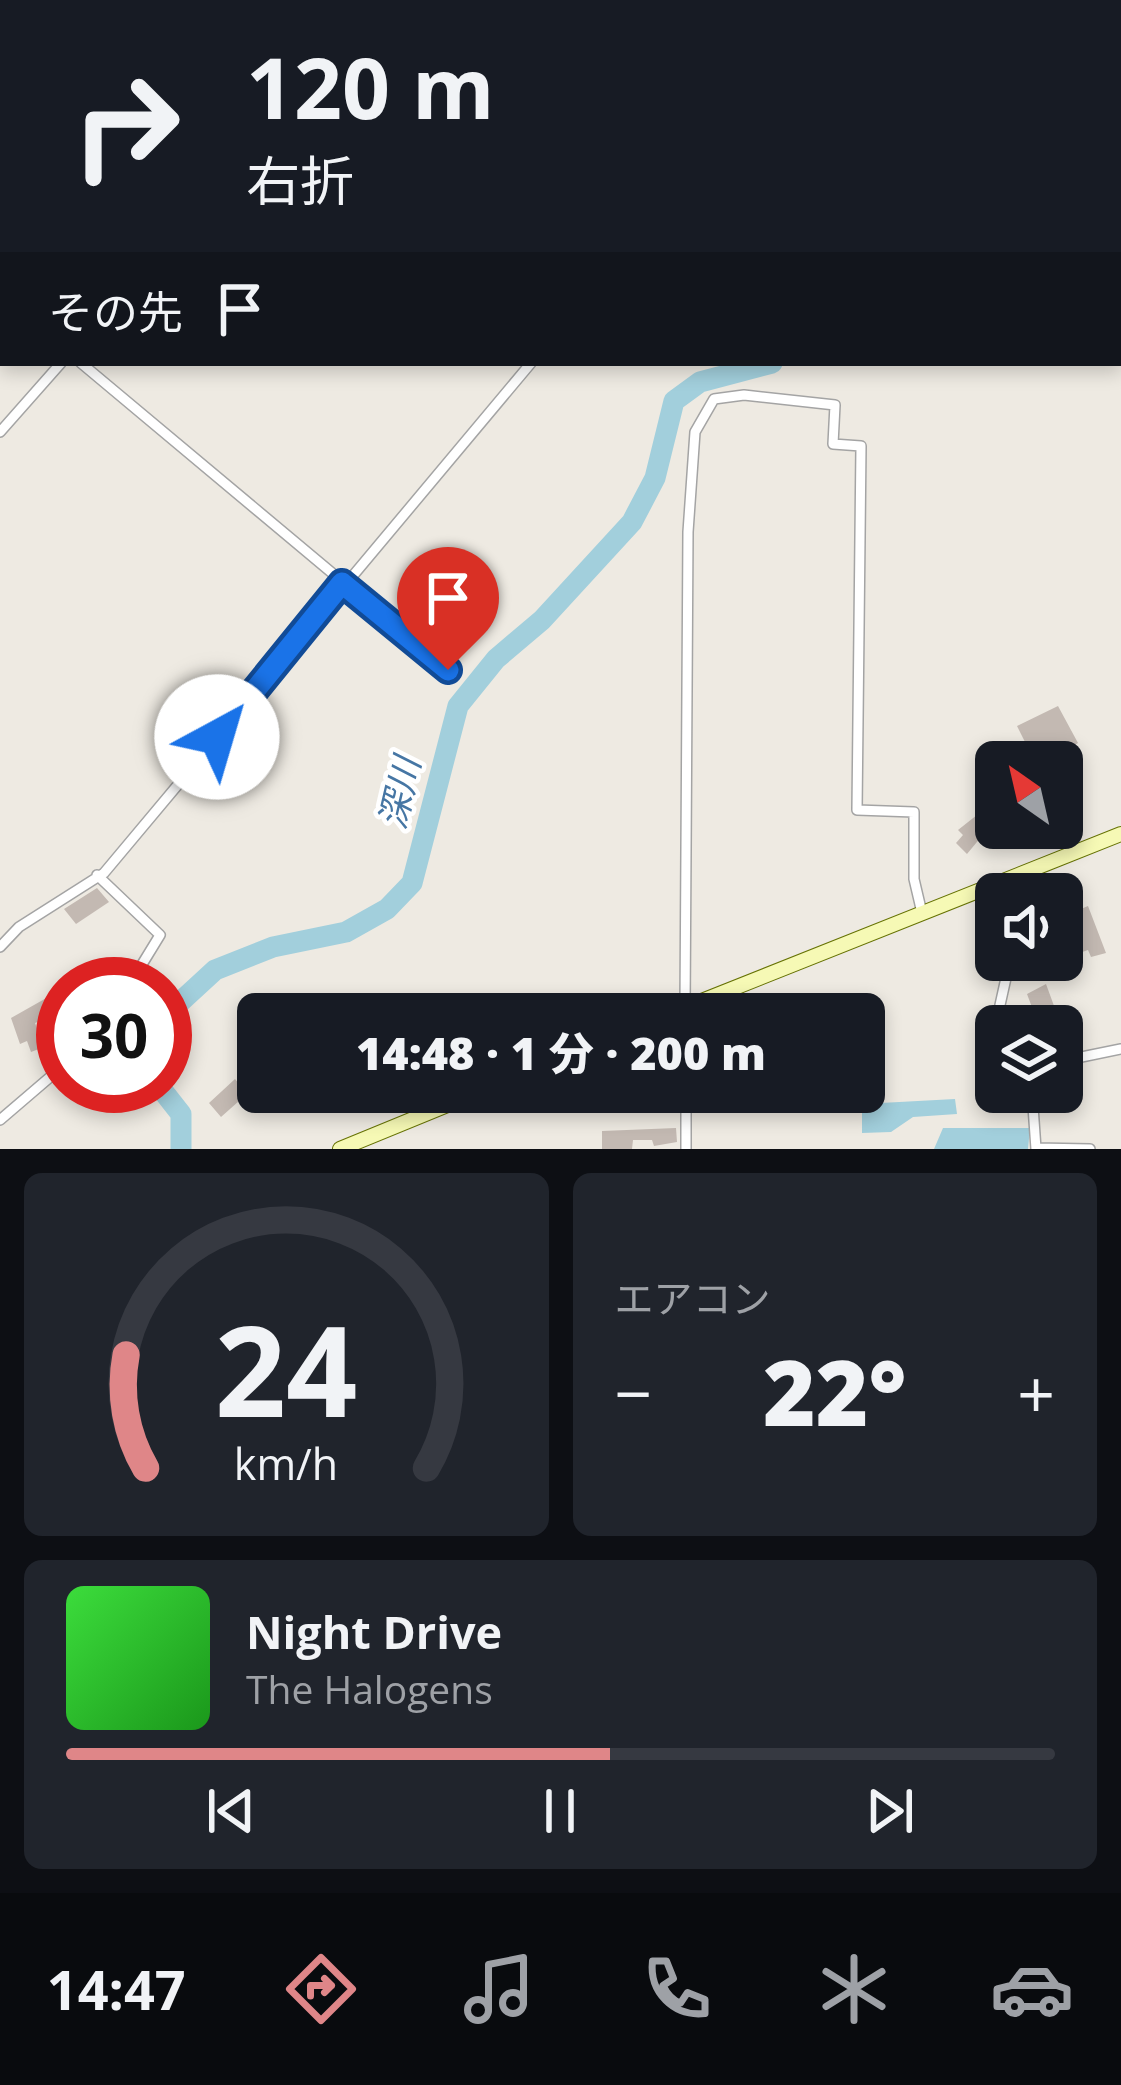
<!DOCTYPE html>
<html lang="ja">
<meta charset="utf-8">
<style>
:root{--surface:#171b24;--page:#20242c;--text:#f1f3f6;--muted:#9ea1a6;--line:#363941;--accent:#df8688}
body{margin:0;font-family:"Open Sans","Noto Sans JP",sans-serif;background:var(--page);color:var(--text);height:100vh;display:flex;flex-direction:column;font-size:45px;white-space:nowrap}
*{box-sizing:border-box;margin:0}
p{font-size:39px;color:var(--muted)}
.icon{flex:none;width:66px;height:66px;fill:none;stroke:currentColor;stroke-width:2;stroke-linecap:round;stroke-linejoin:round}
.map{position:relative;height:1149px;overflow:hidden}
.panel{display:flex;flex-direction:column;gap:24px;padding:24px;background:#0d0f14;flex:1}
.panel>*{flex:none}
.guide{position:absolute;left:0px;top:0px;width:1122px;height:366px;box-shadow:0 6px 18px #0003;background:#171b24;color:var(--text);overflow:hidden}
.needle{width:78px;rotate:326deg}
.buttons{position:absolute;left:975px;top:741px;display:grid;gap:24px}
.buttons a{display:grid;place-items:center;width:108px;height:108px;border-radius:18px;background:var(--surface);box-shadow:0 6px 18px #0003;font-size:60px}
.speed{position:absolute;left:36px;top:957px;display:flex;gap:24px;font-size:60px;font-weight:700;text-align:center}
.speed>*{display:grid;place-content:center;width:156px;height:156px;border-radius:50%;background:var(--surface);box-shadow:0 6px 18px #0003;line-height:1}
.speed .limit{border:18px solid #d22;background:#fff;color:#111}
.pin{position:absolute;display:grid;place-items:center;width:102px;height:102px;color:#fff;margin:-123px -51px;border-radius:50% 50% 50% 0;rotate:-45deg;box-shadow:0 0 12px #0007}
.pin .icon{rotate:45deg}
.me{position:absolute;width:132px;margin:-66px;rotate:39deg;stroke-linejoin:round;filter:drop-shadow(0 0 9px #0008)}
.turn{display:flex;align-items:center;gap:42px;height:252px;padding:0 48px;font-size:54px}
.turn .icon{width:156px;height:156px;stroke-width:2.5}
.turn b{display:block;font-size:84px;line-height:102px}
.then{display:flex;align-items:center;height:114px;padding:0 48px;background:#0003;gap:24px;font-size:45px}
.big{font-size:90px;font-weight:800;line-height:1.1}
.panel .card{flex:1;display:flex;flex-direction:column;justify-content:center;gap:18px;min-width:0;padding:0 42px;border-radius:18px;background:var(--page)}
.panel .dial{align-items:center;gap:0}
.dial svg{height:312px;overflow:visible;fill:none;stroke:var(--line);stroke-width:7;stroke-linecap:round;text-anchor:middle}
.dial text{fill:var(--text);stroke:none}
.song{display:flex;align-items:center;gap:36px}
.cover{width:144px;height:144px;border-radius:18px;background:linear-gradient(135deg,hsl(120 70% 55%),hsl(120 70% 35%))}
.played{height:12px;border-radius:6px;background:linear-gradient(90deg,var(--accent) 55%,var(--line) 55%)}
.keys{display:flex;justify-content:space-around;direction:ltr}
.heat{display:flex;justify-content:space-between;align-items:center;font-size:66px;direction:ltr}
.panel .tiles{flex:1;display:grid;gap:24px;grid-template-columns:1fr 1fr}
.card:last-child{grid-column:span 2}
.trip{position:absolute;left:237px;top:993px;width:648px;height:120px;border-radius:18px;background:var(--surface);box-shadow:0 6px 18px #0003;font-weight:800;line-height:120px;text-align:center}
.tab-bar{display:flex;height:192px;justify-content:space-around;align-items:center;background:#090b0e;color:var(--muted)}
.tab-bar .icon{width:84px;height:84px}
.tab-bar .on{color:var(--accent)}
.tab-bar b{font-size:54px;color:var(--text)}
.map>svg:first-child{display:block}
</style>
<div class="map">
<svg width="1121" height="1149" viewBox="0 0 1121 1149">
<rect width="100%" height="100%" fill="#eeeae2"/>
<path fill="#a2cfdc" d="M 955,1099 L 957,1114 L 913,1117 L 891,1132 L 862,1133 L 862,1104 Z
M 943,1128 L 1030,1128 L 1028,1149 L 934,1149 Z"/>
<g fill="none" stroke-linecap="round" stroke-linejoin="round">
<path stroke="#a2cfdc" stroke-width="21" d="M 878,0 L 879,3
M 165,1016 L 215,970 L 273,947 L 346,932 L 387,909 L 412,883 L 458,706 L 496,659 L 542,620 L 632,522 L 655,478 L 674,401 L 700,382 L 772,363
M 159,1086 L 181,1114 L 181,1149"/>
</g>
<path fill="#c3b9b2" d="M 1058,706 L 1078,743 L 1046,762 L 1035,762 L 1017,726 Z
M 982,811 L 985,817 L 996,811 L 996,834 L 991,825 L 967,854 L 956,843 L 963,835 L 958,830 Z
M 97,888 L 109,902 L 76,924 L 64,909 Z
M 1088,906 L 1106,953 L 1091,957 L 1088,950 L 1062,959 L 1062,949 L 1072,947 L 1062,917 Z
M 1046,984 L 1057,1014 L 1034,1026 L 1021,1026 L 1016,1018 L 1033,1010 L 1027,994 Z
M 57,992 L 63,1013 L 35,1023 L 44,1047 L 31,1052 L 27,1041 L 20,1044 L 11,1018 Z
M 235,1079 L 253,1100 L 248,1107 L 239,1101 L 221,1117 L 209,1103 Z
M 676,1128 L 677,1142 L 654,1146 L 652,1140 L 633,1140 L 632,1149 L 602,1149 L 602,1131 Z"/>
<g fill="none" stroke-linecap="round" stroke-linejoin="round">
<g stroke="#a4a4a4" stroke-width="12">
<path id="minor" d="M 399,0 L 402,3
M 829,0 L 829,3
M 360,3 L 363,0
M 0,294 L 3,297
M 81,363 L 448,670
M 0,432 L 61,363
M 97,875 L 160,935 L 130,984
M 0,947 L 19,927 L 104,873 L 531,363
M 685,1009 L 688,532 L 695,432 L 714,399 L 744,395 L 835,405 L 833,444 L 861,446 L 857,810 L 914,812 L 914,879 L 922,913
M 1005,1026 L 1000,1005 L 1010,960
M 1062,1061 L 1121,1049
M 686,1092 L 686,1149
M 1032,1092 L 1036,1149
M 0,1120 L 63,1066
M 1036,1148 L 1090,1149"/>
</g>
<g stroke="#a4a4a4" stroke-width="15">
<path id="tertiary" d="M 925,0 L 927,3
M 1119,150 L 1121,149"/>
</g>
<g stroke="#677304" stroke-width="16">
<path id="secondary" d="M 669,1014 L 1121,834
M 340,1149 L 479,1092"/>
</g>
<use href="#minor" stroke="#fff" stroke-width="9"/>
<use href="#tertiary" stroke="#fff" stroke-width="12"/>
<use href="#secondary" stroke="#f6f9b5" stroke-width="14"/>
</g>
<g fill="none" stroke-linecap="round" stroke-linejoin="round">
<g stroke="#114b97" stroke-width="30">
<path id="route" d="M 217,737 L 342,583 L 448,670"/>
</g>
<use href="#route" stroke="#1a73e8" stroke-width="21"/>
</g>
<g text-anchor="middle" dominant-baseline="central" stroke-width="9" stroke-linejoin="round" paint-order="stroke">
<g font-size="36" font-style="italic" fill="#4676a4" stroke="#fff">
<text transform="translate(399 793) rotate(-77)">深川</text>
</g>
</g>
</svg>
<div class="buttons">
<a><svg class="needle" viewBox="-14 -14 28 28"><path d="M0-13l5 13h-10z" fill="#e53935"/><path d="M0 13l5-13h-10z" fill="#9ea1a6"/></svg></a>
<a><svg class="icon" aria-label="sound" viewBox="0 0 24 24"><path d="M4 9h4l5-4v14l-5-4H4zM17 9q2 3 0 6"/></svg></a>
<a><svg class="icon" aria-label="layers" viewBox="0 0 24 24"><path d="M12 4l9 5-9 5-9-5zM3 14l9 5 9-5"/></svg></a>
</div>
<div class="speed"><div class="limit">30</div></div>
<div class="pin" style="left:448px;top:670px;background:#d93025"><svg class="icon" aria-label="arrive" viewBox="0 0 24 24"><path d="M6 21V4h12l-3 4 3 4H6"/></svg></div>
<svg class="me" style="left:217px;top:737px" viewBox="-20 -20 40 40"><circle r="19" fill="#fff"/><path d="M0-13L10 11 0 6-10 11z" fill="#1a73e8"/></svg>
<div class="trip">14:48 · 1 分 · 200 m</div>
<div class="guide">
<div class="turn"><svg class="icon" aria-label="right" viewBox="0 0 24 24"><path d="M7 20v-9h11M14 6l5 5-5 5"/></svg><div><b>120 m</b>右折</div></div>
<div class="then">その先<svg class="icon" aria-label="arrive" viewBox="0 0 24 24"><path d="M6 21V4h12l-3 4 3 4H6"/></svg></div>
</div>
</div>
<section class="panel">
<div class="tiles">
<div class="card dial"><svg viewBox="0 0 100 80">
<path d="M14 69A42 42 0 1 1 86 69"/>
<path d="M14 69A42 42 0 0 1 9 40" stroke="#df8688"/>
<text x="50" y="56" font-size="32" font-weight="700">24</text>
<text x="50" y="72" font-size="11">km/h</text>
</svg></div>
<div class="card"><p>エアコン</p>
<div class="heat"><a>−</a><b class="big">22°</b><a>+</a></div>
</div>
<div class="card">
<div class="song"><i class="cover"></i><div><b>Night Drive</b><p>The Halogens</p></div></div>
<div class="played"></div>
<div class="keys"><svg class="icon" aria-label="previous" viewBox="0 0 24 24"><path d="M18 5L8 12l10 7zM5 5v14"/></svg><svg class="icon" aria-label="pause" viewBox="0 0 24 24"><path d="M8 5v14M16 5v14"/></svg><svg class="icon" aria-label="next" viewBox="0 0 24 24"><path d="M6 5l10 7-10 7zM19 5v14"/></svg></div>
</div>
</div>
</section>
<nav class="tab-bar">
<b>14:47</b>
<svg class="icon on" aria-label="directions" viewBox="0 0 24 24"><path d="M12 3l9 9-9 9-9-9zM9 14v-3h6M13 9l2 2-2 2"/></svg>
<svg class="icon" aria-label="music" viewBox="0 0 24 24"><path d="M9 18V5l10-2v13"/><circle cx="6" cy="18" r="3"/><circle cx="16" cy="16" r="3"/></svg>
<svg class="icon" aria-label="phone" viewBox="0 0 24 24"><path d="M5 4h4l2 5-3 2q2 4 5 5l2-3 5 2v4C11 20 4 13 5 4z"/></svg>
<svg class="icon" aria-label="climate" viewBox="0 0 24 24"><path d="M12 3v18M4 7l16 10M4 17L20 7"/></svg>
<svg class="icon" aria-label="car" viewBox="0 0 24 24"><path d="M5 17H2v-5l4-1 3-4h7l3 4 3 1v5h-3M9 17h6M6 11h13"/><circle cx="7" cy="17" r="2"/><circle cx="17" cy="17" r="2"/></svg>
</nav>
